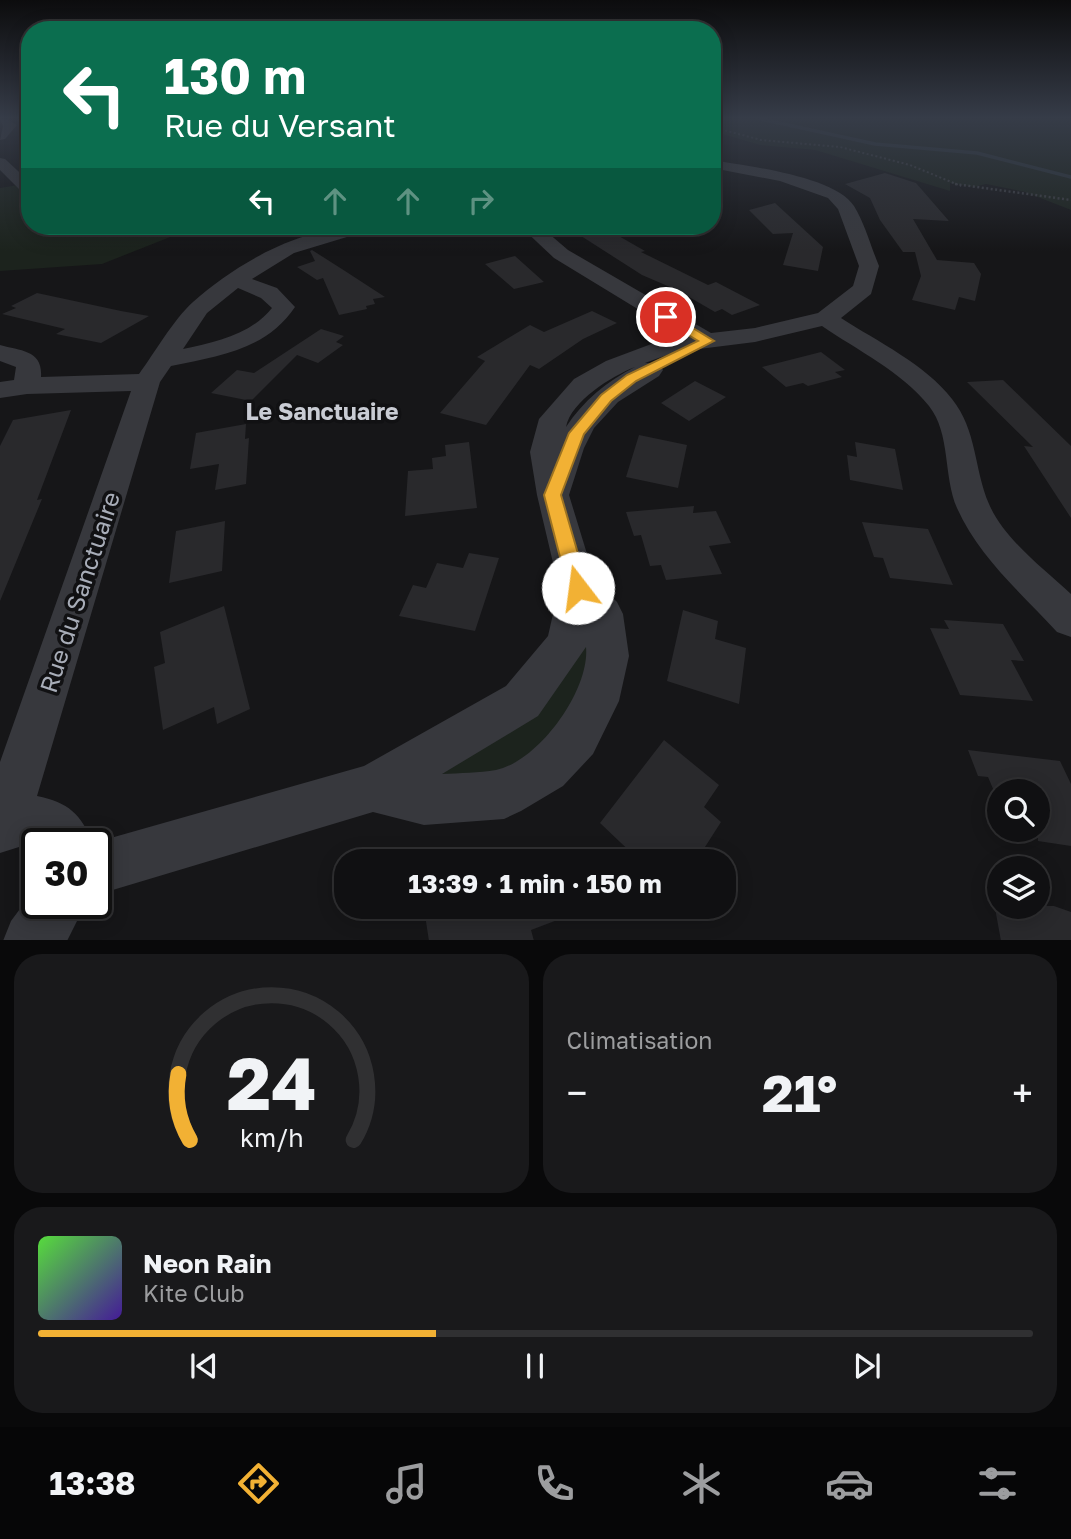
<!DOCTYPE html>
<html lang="fr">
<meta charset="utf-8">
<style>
:root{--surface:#101012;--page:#19191b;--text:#f1f3f6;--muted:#9c9d9f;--line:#303032;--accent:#f2b134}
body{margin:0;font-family:"Golos Text",sans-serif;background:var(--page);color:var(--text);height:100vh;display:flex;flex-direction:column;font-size:26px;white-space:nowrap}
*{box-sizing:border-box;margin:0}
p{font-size:23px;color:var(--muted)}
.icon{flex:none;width:38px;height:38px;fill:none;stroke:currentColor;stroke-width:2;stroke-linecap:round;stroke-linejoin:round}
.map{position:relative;height:940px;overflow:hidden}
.sheet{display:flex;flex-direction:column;gap:14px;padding:14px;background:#09090a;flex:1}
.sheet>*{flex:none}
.banner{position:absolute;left:21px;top:21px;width:700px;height:214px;border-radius:28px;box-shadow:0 4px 18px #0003,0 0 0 2px var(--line);background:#0b6e4f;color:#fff;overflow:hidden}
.tools{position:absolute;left:987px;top:779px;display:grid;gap:14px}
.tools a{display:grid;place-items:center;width:63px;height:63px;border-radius:50%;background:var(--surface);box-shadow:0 4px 18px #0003,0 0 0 2px var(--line);font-size:35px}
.speed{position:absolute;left:21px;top:828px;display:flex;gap:14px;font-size:35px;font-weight:700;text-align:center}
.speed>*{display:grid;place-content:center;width:91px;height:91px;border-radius:50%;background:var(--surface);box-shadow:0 4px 18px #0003,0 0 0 2px var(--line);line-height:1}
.speed .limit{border:4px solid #111;border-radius:10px;background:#fff;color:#111}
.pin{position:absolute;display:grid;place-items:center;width:60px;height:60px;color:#fff;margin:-30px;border:4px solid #fff;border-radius:50%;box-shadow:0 2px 7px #0007}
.me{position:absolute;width:77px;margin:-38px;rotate:345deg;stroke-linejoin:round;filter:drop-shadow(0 0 5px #0008)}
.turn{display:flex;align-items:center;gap:24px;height:147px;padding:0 28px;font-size:32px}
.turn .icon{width:91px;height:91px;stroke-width:2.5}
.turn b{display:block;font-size:49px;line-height:60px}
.lanes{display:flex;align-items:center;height:66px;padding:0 28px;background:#0003;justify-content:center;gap:35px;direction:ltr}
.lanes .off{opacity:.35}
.big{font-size:52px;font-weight:700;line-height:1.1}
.sheet .widget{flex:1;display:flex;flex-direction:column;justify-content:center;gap:10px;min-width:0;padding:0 24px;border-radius:28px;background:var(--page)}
.sheet .dial{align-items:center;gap:0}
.dial svg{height:182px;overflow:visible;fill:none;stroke:var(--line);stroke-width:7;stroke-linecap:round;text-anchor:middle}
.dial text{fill:var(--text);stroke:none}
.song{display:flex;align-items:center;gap:21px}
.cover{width:84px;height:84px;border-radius:10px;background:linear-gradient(135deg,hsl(110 70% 55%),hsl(260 70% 35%))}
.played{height:7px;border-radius:4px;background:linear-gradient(90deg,var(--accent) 40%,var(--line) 40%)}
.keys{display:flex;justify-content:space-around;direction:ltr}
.heat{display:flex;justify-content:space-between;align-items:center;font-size:38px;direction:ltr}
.sheet .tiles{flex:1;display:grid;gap:14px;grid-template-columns:1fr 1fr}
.widget:last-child{grid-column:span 2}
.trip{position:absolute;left:334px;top:849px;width:402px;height:70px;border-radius:28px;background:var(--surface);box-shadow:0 4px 18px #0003,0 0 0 2px var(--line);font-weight:700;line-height:70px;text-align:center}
.tabs{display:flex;height:112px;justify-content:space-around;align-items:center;background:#060607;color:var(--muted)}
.tabs .icon{width:49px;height:49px}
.tabs .on{color:var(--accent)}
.tabs b{font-size:32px;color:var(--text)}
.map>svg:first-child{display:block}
</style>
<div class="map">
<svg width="1071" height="941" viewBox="0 0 1071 941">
<rect width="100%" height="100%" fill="#161618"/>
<path fill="#1c231d" d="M 712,119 L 898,119 L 898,122 L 901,119 L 1068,119 L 1071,120 L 1071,210 L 1025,192 L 986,184 L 974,187 L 950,183 L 950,191 L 815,150 L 760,145 L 712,131 Z
M 30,183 L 30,226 L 198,226 L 102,264 L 0,271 L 0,188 Z
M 578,588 L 608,656 L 546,769 L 373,788 L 522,701 Z"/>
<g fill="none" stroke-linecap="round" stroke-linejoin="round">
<path stroke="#2c353c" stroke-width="3.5" d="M 761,119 L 875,144 L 977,153 L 1071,177"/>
</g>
<path fill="#29292c" d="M 885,173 L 916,183 L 949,221 L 913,219 L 937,260 L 974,263 L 981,274 L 975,301 L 959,297 L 955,310 L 912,300 L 921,276 L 915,252 L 903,252 L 880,220 L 870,198 L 845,184 Z
M 775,203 L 823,247 L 818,271 L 783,265 L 793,233 L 773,234 L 749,210 Z
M 603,227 L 645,251 L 641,252 L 708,285 L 716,282 L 760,305 L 732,315 L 722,309 L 715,312 L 677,290 L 642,275 L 578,234 Z
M 312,250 L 345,271 L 385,297 L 373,299 L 375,304 L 366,306 L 367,309 L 339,315 L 323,278 L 317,280 L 297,267 L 315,261 L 310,251 Z
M 515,256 L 544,282 L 514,289 L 485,264 Z
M 37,293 L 121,311 L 149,316 L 101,343 L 56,334 L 65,329 L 2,314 L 16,308 L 11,306 Z
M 592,311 L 617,323 L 583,339 L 539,369 L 530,365 L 486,425 L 440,413 L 485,361 L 477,357 L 530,325 L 544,332 Z
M 321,329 L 344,336 L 336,342 L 343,345 L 318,363 L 297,355 L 251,401 L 211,393 L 237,370 L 254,373 Z
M 821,352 L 845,370 L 835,372 L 842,377 L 808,386 L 803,383 L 786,387 L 762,367 Z
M 1003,380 L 1071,446 L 1071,518 L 1024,446 L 1033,447 L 967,382 Z
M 695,381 L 726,397 L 689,421 L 661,403 Z
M 71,410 L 37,500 L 42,499 L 0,601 L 0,446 L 13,420 Z
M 246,424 L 245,439 L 249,438 L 246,484 L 215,490 L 219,464 L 190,469 L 196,433 Z
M 639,435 L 687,445 L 678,488 L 626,477 Z
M 469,442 L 477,508 L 405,516 L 408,471 L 433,469 L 432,458 L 446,456 L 445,445 Z
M 855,442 L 895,449 L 903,490 L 850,480 L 847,455 L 857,457 Z
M 694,506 L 693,513 L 716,511 L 731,543 L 709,546 L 722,574 L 666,580 L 661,565 L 650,566 L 641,535 L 634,536 L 626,512 Z
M 225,521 L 222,571 L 169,583 L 176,531 Z
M 862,522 L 928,529 L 953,585 L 890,578 L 883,558 L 874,557 Z
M 469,553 L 499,558 L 475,631 L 399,616 L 413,585 L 426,588 L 437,563 L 463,568 Z
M 224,606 L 250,709 L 217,724 L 214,707 L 163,730 L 154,667 L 165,663 L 160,632 Z
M 683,610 L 718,621 L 715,639 L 746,648 L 739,704 L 667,681 Z
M 944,620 L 1003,624 L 1024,661 L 1011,660 L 1033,701 L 960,695 L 930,628 L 949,629 Z
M 664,740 L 719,785 L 704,807 L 721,822 L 696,861 L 640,861 L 600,823 Z
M 968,750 L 1060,761 L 1071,784 L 1071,846 L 1038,841 L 1038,791 L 994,791 L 988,777 L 978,776 Z
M 449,906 L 588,906 L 589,908 L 531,930 L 534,941 L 429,941 L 425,915 Z
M 1017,906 L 1054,906 L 1071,912 L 1071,941 L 1001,941 L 995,908 L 1019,916 Z"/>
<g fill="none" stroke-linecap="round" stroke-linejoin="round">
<path stroke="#3d3f44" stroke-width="2" stroke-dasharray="2 2.5" stroke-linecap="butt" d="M 712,127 L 761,140 L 840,147 L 910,165 L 961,186"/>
<path stroke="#3d3f44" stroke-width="2.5" stroke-dasharray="2 2.5" stroke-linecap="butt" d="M 955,184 L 1071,200"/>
<path fill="#37383d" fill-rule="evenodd" d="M 0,119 L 7,119 L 17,125 L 5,139 L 0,140 L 3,126 Z
M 0,158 L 5,159 L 30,182 L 30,196 L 24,194 L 0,170 Z
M 712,160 C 747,166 835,176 854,206 C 865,224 871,247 879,266 L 871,294 L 841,318 C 878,342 925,364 952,399 C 977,430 974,469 989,504 C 1004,539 1043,568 1071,594 L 1071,637 L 1057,632 C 1021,593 979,557 957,508 C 943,476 951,434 929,406 C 902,372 857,350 822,326 L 755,342 L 675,352 L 645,363 L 659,364 L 663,370 L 659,376 L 618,402 L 594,428 L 584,448 L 569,495 L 595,580 L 617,602 L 623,614 L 629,656 L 619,701 L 593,754 L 563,786 L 521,811 L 504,819 L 424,825 L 373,812 L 96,895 L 96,844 L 37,844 L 37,847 L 19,847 L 0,853 L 0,762 L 131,391 L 27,394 L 0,398 L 0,382 L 14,380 L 16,367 L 0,361 L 0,345 C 21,351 43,350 41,377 L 139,374 C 154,354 173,320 193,302 C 240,260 309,223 373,226 L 370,230 L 294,253 L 252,279 L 277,288 L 295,307 C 266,350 219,356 171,366 L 160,382 L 37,796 C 69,803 80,813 93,843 L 364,766 L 506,686 L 548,636 L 559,588 L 537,495 L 530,452 L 539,419 L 574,379 L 606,361 L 662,340 L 682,336 L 554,258 L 520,226 L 540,226 L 568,250 L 711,333 L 755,328 L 818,313 L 853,286 L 859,266 L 838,209 L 828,198 L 780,181 L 712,168 ZM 238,288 L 261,298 L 272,308 C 250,335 216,342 183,349 L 207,313 ZM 635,367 C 607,381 583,401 566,427 C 571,401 612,376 635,367 ZM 586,647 C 590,690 539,761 496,770 C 479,773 460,773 442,774 L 538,716 Z
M 37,886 L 37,903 L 86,903 L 67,941 L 3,941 L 11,921 Z"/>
</g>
<linearGradient id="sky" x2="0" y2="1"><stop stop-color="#0c0c0d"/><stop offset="0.47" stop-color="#363c48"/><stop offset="1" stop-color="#363c48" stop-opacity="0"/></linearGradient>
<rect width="1071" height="251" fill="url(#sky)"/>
<path fill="#f2b134" stroke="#9d7322" stroke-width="2" d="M 662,314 L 670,314 L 714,341 L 636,381 L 611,401 L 584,434 L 561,495 L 588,588 L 585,593 L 578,596 L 571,593 L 568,588 L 544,495 L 569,433 L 601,395 L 627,375 L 698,341 L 662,319 Z"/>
<g text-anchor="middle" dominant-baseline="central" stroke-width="7" stroke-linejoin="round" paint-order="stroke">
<g font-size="23" font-weight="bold" fill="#c9ccd4" stroke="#111113">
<text x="322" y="411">Le Sanctuaire</text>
</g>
<g font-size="24" fill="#a8adb8" stroke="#111113">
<text transform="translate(79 592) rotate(-72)">Rue du Sanctuaire</text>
</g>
</g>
</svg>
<div class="tools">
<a><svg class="icon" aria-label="search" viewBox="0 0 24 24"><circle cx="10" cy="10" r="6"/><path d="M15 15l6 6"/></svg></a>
<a><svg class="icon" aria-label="layers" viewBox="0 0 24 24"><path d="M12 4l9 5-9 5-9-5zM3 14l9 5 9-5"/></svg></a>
</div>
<div class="speed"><div class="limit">30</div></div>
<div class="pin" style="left:666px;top:317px;background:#d93025"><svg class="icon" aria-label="arrive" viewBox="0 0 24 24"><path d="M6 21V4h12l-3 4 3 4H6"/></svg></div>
<svg class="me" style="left:578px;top:588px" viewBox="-20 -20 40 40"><circle r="19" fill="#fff"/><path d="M0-13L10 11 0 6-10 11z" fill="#f2b134"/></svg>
<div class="trip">13:39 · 1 min · 150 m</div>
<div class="banner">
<div class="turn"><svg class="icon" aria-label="left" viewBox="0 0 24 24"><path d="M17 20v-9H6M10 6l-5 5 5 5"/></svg><div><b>130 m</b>Rue du Versant</div></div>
<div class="lanes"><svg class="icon" aria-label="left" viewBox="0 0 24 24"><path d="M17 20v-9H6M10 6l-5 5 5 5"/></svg><svg class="icon off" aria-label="ahead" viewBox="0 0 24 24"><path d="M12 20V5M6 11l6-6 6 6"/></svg><svg class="icon off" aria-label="ahead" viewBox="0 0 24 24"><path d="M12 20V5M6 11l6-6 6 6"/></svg><svg class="icon off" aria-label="right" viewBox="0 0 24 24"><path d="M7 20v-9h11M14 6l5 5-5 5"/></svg></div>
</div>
</div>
<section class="sheet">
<div class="tiles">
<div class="widget dial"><svg viewBox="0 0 100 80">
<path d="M14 69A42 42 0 1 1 86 69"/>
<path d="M14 69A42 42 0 0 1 9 40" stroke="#f2b134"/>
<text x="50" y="56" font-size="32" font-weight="700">24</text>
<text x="50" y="72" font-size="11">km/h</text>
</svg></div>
<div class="widget"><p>Climatisation</p>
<div class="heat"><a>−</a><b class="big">21°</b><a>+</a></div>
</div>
<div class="widget">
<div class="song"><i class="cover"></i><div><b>Neon Rain</b><p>Kite Club</p></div></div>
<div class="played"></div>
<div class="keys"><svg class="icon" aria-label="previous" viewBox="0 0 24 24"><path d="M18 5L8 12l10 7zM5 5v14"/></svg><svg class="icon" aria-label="pause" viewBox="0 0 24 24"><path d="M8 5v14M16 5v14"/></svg><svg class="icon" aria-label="next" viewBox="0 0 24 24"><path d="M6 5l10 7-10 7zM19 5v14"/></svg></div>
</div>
</div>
</section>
<nav class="tabs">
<b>13:38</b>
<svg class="icon on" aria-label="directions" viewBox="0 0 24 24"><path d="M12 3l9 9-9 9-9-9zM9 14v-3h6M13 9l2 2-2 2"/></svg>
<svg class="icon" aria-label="music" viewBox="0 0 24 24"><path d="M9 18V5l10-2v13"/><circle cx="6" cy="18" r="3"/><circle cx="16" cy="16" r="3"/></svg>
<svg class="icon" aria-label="phone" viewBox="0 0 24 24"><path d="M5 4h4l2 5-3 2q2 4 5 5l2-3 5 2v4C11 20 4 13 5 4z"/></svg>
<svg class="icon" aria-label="climate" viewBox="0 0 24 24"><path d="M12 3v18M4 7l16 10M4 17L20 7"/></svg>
<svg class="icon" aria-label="car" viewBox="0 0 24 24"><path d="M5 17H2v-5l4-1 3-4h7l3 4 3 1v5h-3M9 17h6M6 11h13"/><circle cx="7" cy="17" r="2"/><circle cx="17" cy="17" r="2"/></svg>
<svg class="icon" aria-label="filters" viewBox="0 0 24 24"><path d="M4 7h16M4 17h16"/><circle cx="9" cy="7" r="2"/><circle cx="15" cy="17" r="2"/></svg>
</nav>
